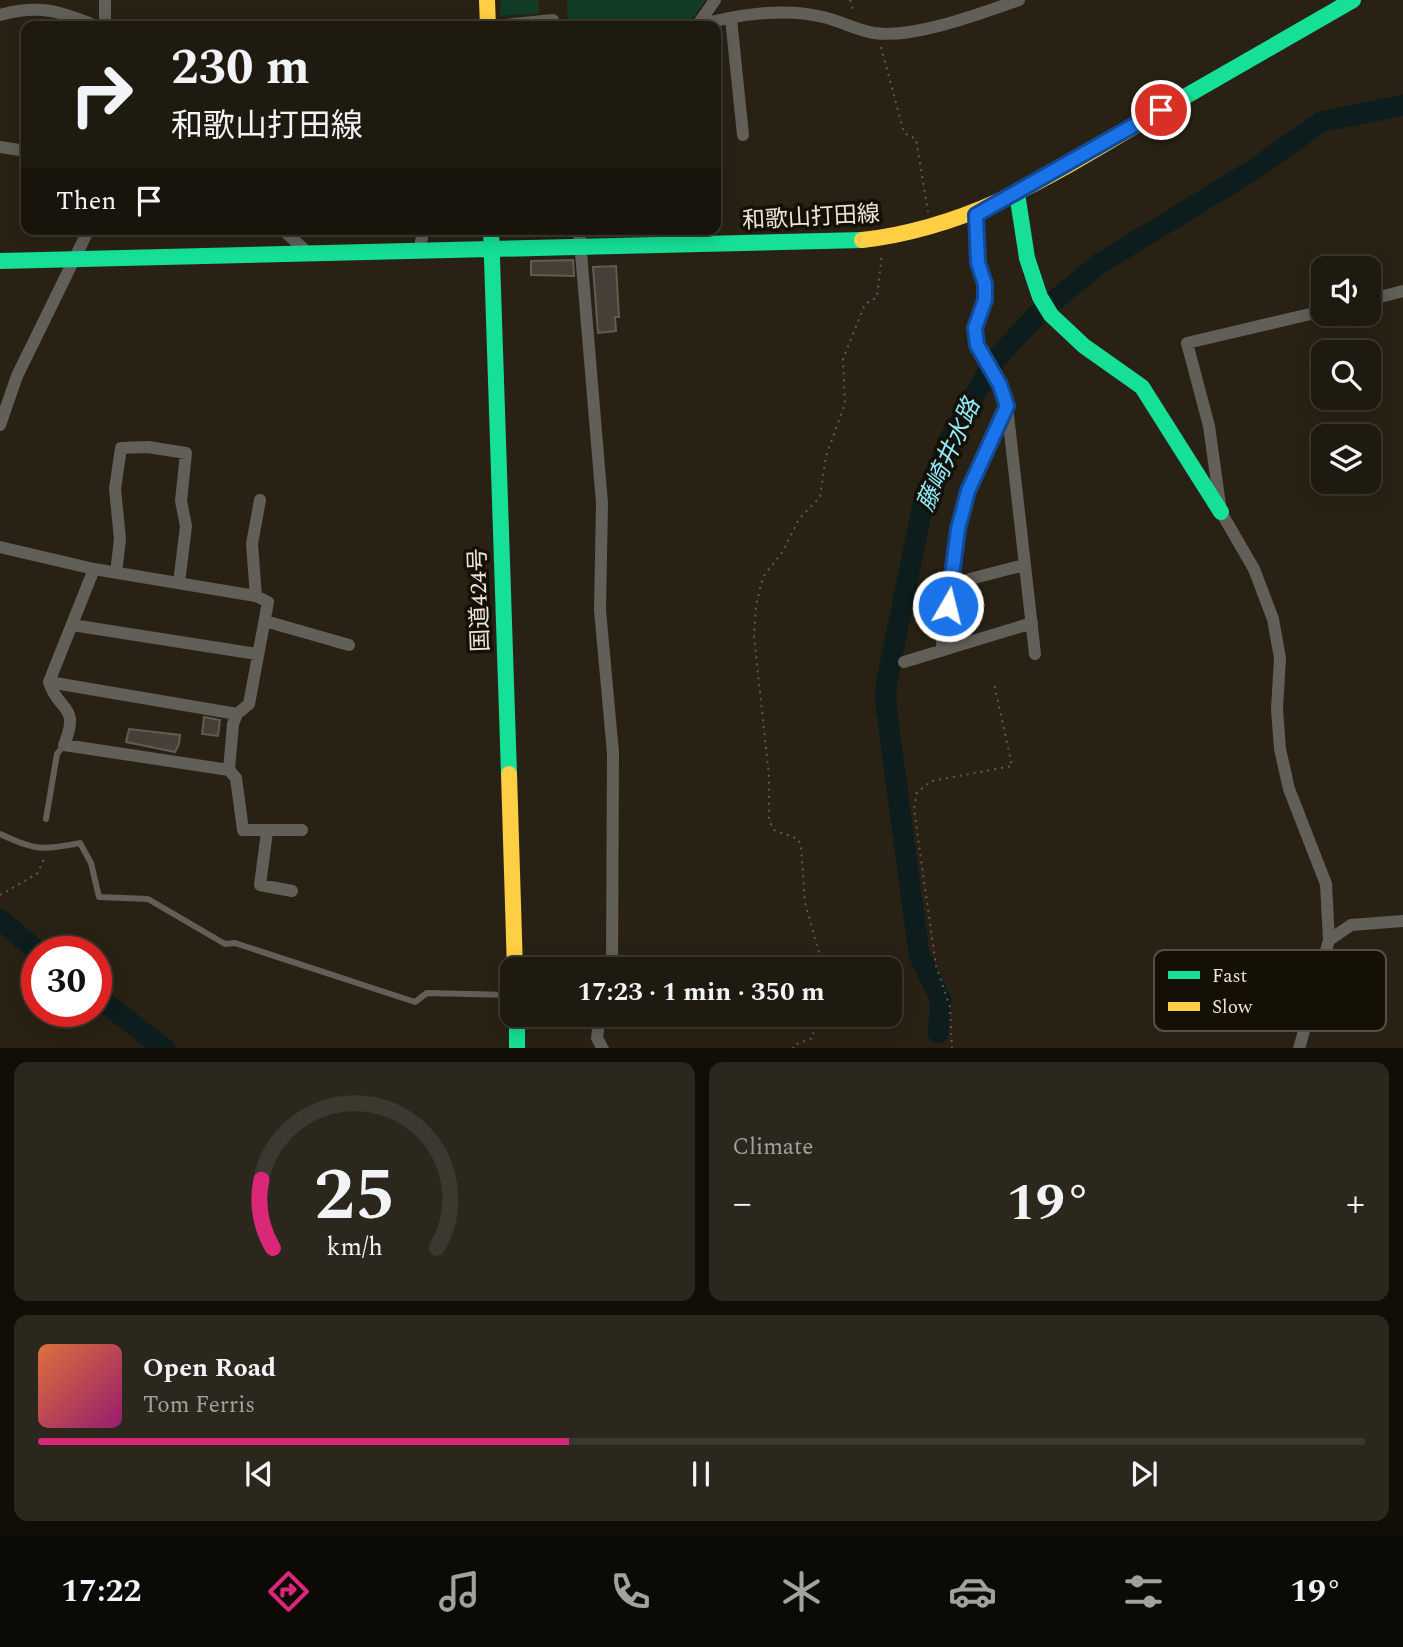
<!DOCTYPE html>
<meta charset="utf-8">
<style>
:root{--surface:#1f1a0f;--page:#2c271d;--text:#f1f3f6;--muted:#a1a19e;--line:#3c382f;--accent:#db2777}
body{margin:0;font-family:Spectral,"Noto Sans JP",serif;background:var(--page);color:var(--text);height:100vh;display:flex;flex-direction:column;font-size:26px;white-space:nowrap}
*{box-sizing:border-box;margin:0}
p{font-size:23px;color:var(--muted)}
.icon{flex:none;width:38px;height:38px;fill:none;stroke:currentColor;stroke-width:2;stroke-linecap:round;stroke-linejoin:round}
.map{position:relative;height:1048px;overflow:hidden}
.drawer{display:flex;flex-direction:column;gap:14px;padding:14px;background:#110e08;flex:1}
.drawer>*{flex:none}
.guide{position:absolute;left:21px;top:21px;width:700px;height:214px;border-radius:14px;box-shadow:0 4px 18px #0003,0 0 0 2px var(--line);background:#1f1a0f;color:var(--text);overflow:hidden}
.tools{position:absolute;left:1311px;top:256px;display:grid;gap:14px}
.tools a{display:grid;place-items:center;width:70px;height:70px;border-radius:14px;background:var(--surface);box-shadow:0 4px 18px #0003,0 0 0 2px var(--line);font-size:35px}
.speed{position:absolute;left:21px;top:936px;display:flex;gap:14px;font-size:35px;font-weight:700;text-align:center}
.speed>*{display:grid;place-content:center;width:91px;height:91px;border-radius:50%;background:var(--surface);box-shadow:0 4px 18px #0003,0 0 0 2px var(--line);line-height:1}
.speed .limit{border:10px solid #d22;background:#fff;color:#111}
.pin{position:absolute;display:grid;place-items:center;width:60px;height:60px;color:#fff;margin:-30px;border:4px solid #fff;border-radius:50%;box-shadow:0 2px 7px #0007}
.me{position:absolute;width:77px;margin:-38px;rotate:8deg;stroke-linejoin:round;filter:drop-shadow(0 0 5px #0008)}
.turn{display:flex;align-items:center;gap:24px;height:147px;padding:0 35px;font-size:32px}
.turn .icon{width:91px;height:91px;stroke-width:2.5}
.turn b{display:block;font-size:49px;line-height:60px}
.then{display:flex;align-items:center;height:66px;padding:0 35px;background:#0003;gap:14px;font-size:26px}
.big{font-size:52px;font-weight:700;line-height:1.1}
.drawer .tile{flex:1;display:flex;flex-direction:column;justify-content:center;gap:10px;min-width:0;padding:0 24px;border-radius:14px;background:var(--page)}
.drawer .dial{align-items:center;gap:0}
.dial svg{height:182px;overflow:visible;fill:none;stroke:var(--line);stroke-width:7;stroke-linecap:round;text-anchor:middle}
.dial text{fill:var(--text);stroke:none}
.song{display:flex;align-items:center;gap:21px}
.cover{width:84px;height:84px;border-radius:10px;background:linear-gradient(135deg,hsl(20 70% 55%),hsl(320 70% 35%))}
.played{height:7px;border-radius:4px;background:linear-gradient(90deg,var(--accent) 40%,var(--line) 40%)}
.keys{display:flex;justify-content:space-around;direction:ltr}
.heat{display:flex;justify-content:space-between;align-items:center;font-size:38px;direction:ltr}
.drawer .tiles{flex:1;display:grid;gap:14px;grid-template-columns:1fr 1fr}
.tile:last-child{grid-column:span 2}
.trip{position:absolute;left:500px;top:957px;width:402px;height:70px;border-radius:14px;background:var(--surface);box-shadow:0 4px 18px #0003,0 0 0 2px var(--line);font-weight:700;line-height:70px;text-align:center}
.dock{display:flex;height:112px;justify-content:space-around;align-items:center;background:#0c0a06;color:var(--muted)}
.dock .icon{width:49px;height:49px}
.dock .current{color:var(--accent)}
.dock b{font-size:32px;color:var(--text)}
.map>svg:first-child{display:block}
</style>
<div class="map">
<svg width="1403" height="1049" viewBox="0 0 1403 1049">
<rect width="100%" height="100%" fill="#292214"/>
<path fill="#133c26" d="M 501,0 L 538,0 L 539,13 L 500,16 Z
M 567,0 L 706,0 L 691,20 L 681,26 L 568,26 Z"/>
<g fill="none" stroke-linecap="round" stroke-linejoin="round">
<path stroke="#0d1d1e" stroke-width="21" d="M 0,919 L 38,952
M 96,996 L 165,1049
M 938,1033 L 941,1001 L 919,954 L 886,706 L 886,685 L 924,499 L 954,431 L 995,360 L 1038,314 L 1099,264 L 1253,170 L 1321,122 L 1403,105"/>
</g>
<path fill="#473f37" stroke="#635a51" stroke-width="2" d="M 573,260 L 574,276 L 531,275 L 531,261 Z
M 616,266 L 619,317 L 615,317 L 616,331 L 598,333 L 593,267 Z
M 204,717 L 220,720 L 218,736 L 202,734 Z
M 129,729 L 180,735 L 179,744 L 175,752 L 126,742 Z"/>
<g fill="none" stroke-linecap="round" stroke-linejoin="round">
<path stroke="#5e5951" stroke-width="2" stroke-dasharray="2 5" stroke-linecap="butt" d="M 850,0 L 854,13
M 881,47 L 904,133 L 916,139 L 928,212
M 0,895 L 37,874 L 45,857
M 815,970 L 822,963 L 805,903 L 801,846 L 798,839 L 774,830 L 769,820 L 769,776 L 754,636 L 756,605 L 763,577 L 783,551 L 799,519 L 820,497 L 826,456 L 845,404 L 843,359 L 865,304 L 877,297 L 882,254
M 793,1049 L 794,1045 L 813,1038 L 815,1015
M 952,1049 L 950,1007 L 936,966 L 914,809 L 917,792 L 932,781 L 1012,766 L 994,683"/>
<path stroke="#625e58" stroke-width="6" d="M 46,819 L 57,754 L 64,745
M 0,834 C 36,851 41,850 80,843 L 91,863 L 99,897 L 148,899 L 225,944 L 235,943 L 415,1002 L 427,993 L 513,995"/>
<path stroke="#625e58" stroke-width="12" d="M 0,15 C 39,4 60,11 96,26
M 731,19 L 743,135
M 105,26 L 105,0
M 495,26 L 553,20 L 554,26
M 696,26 C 733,15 784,7 823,17 C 840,21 857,30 874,33 C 914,39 982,13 1019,0
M 697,26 L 715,0
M 0,147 L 26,151
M 976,215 L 978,263 L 985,284 L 985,300 L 975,328 L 977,345 L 1000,385 L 1007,406 L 1035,654
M 282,229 L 307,252
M 579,229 L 602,503 L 600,610 L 613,753 L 612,970
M 419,250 L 424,229
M 1368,300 L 1403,291
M 1323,311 L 1187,343 L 1209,426 L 1221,512 L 1254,569 L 1273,619 L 1280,658 L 1277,709 L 1280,749 L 1289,789 L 1326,884 L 1329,940
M 0,425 L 17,376 L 89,229
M 0,547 L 94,569
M 94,569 L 256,596 L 268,602 L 249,704 L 237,714 L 49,682 Z
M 116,573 L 120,539 L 115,489 L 121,448 L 148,447 L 186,453 L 181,501 L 186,526 L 179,583
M 951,584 L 1024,565
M 256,596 L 252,544 L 260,500
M 265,621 L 349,645
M 72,625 L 257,654
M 941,651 L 958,529 L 968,491 L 1007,406
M 904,662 L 1032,623
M 49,682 C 58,712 81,704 64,745 L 229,770
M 237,714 L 233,724 L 229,770 L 236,778 L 243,830 L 302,830
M 267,832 L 260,885 L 292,891
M 600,1015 L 597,1038 L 603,1049
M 1299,1049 L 1329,940 L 1351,925 L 1403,921"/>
<path stroke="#16e098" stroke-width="16" d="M 1174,103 L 1353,0
M 1017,193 L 1027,258 L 1040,297 L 1051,315 L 1084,346 L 1142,387 L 1221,512
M 491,229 L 509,774
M 0,261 L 862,240
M 517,1015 L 517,1049"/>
<path stroke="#ffcf43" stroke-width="16" d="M 487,0 L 488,26
M 862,240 C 984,226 1071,162 1174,103
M 509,774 L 515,970"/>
</g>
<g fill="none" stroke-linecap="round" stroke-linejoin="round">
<g stroke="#114b97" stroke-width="18">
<path id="route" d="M 948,606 L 958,529 L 968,491 L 1007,406 L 1000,385 L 977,345 L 975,328 L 985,300 L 985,284 L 978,263 L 976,215 L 1161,110"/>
</g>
<use href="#route" stroke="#1a73e8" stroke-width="12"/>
</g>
<g text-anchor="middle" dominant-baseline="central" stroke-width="7" stroke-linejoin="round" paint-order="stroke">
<g font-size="23" fill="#ede6d6" stroke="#151006">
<text transform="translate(811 218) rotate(-3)">和歌山打田線</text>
<text transform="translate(480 600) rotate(-92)">国道424号</text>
</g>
<g font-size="24" font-style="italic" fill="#90ecfd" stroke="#151006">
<text transform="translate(949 455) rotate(-66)">藤崎井水路</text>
</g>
</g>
<rect x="1154" y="950" width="232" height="81" rx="10" fill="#151006" stroke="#565044" stroke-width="2"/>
<rect x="1168" y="971" width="32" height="8" fill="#16e098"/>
<rect x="1168" y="1002" width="32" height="9" fill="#ffcf43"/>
<g font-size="19" fill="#ede6d6">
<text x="1212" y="982">Fast</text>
<text x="1212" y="1013">Slow</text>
</g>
</svg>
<div class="tools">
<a><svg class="icon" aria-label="sound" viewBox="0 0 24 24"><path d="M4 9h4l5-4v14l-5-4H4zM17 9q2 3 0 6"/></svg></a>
<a><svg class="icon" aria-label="search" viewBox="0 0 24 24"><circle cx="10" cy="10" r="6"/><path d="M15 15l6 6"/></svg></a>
<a><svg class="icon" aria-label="layers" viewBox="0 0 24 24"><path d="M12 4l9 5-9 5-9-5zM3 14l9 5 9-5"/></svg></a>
</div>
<div class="speed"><div class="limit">30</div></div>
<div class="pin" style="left:1161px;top:110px;background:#d93025"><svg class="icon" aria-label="arrive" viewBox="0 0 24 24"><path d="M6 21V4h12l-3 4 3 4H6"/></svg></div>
<svg class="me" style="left:948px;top:606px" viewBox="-20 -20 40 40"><circle r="17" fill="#1a73e8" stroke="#fff" stroke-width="3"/><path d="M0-11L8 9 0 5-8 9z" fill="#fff"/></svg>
<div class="trip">17:23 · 1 min · 350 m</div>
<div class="guide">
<div class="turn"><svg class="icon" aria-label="right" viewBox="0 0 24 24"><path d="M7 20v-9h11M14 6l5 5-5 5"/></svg><div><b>230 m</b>和歌山打田線</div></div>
<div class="then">Then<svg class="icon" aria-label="arrive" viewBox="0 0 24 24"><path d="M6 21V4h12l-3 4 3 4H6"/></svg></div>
</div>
</div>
<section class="drawer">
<div class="tiles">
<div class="tile dial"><svg viewBox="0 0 100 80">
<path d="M14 69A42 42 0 1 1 86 69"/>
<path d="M14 69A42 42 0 0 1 9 39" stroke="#db2777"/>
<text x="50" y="56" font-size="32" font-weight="700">25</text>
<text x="50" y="72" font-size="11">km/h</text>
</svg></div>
<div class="tile"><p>Climate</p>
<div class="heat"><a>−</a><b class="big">19°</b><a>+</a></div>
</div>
<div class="tile">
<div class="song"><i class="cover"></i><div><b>Open Road</b><p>Tom Ferris</p></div></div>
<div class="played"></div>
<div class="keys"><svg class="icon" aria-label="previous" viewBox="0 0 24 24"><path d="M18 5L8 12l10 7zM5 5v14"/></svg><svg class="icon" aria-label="pause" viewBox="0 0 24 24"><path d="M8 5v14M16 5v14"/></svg><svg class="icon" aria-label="next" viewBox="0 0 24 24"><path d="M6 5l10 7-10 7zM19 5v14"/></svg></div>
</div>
</div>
</section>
<nav class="dock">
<b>17:22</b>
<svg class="icon current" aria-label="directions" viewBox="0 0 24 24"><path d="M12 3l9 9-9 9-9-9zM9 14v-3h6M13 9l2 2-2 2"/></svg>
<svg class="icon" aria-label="music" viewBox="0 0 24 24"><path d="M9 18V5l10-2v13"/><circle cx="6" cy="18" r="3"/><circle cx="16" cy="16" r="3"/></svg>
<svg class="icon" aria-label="phone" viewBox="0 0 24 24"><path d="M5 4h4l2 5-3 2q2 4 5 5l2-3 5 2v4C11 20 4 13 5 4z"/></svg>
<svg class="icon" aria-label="climate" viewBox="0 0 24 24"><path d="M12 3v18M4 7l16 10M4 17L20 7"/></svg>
<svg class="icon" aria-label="car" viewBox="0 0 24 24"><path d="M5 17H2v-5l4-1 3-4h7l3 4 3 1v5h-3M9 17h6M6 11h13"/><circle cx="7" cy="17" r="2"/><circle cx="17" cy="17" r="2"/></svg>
<svg class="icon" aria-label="filters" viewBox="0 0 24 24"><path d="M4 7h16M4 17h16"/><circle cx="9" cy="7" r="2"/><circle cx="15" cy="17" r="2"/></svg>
<b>19°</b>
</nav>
